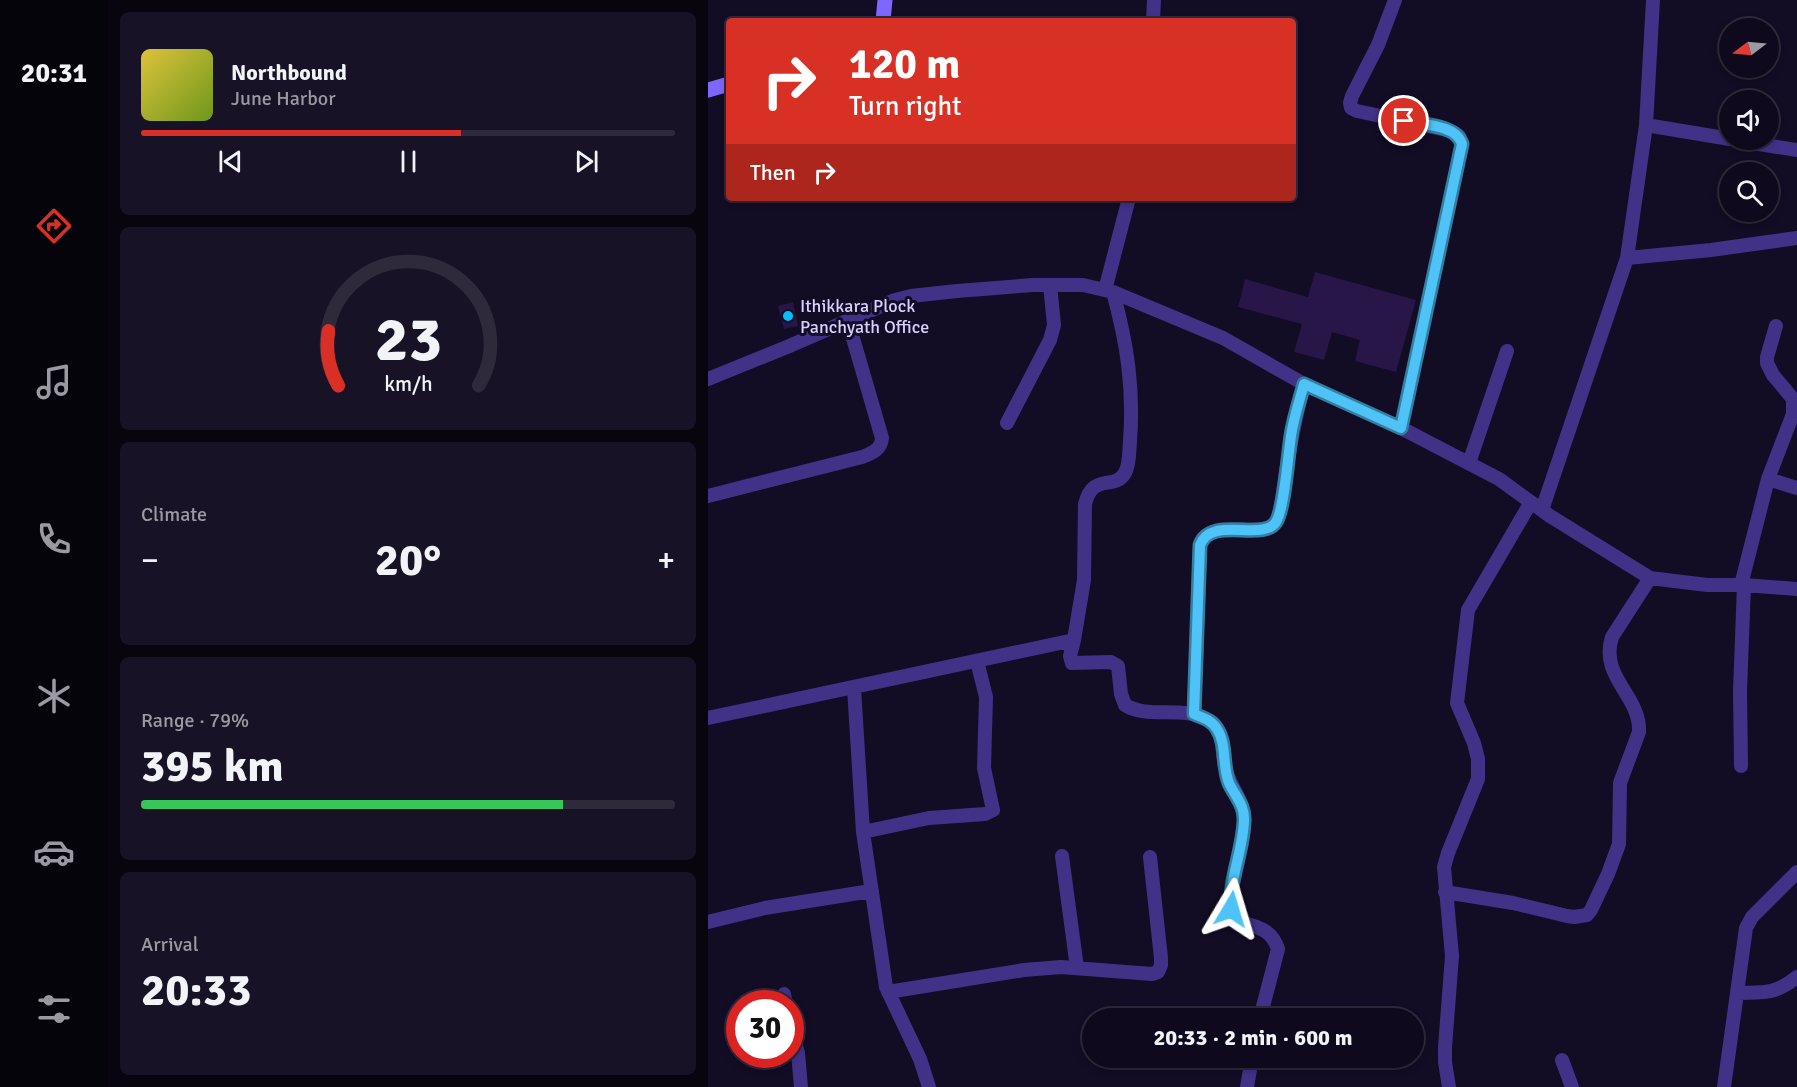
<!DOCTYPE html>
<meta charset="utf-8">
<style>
:root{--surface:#0e091c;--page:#171225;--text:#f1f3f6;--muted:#9b9aa3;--line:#2e2a3b;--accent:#d93025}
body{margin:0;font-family:Signika,sans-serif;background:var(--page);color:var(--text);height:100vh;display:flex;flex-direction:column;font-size:22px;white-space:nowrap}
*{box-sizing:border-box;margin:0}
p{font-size:20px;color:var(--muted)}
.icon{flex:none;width:33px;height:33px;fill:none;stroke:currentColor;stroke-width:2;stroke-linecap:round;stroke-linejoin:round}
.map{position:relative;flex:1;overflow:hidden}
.panel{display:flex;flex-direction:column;gap:12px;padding:12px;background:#08050f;width:600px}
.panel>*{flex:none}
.hud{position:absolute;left:18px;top:18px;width:570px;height:183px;border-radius:6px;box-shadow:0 3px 9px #0003,0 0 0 2px var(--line);background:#d93025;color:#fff;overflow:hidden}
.needle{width:39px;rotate:254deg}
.controls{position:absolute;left:1011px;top:18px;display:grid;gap:12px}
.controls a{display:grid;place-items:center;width:60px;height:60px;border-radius:50%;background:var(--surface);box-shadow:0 3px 9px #0003,0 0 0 2px var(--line);font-size:30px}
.speed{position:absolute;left:18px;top:990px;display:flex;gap:12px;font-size:30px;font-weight:700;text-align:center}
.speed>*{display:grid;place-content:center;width:78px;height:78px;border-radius:50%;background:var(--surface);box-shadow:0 3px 9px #0003,0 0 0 2px var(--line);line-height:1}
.speed .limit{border:9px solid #d22;background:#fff;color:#111}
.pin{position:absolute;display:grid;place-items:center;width:51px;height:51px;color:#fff;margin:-26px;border:3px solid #fff;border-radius:50%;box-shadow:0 2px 6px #0007}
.me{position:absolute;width:66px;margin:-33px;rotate:7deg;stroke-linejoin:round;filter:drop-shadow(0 0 4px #0008)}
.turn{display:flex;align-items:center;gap:21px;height:126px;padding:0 24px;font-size:27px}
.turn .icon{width:78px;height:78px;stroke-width:2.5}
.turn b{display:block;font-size:42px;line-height:51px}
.then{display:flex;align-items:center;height:57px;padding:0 24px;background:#0003;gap:12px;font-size:22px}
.big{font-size:45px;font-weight:700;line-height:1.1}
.panel .tile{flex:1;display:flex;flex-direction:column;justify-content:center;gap:9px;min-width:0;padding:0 21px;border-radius:9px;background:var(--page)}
.panel .dial{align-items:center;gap:0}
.dial svg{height:156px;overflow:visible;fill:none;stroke:var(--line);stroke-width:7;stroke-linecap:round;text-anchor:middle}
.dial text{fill:var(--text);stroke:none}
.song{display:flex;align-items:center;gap:18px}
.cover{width:72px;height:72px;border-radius:9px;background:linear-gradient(135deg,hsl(50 70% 55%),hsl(80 70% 35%))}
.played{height:6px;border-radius:3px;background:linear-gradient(90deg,var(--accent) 60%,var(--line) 60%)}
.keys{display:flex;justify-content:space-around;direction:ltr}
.heat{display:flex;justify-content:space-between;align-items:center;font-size:33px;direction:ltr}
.charge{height:9px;border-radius:4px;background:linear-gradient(90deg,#34c759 79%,var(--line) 0)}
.trip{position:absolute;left:374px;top:1008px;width:342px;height:60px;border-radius:30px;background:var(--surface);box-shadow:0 3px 9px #0003,0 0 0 2px var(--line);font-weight:700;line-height:60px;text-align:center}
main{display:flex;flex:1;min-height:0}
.dock{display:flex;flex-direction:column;width:108px;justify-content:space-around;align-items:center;background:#06040b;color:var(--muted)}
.dock .icon{width:42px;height:42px}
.dock .selected{color:var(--accent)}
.dock b{font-size:27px;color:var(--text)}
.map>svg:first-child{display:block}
</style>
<main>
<nav class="dock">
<b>20:31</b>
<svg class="icon selected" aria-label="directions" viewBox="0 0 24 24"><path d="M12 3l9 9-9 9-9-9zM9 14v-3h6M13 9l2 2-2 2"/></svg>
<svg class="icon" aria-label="music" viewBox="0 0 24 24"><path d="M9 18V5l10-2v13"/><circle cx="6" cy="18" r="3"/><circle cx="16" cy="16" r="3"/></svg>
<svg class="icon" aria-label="phone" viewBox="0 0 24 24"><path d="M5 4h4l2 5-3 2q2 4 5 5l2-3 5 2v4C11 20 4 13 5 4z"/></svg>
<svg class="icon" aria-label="climate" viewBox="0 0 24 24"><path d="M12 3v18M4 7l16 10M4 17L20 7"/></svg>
<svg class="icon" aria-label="car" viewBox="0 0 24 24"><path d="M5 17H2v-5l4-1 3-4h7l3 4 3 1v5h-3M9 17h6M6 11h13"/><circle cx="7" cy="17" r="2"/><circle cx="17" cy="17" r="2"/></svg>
<svg class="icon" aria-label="filters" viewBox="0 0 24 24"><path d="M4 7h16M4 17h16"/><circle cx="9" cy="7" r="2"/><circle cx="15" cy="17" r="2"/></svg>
</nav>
<section class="panel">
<div class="tile">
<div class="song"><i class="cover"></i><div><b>Northbound</b><p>June Harbor</p></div></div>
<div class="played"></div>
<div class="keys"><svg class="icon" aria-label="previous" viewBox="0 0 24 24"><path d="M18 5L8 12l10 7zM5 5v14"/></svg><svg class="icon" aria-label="pause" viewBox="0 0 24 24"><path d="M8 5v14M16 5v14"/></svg><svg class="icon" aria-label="next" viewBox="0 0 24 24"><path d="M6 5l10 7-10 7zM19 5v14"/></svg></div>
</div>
<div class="tile dial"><svg viewBox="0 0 100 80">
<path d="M14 69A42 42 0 1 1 86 69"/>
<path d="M14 69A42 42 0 0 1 9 41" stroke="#d93025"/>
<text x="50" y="56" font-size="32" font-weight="700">23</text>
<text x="50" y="72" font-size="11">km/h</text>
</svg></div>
<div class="tile"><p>Climate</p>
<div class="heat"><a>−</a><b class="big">20°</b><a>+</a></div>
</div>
<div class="tile"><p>Range · 79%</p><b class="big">395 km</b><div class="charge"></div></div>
<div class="tile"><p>Arrival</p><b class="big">20:33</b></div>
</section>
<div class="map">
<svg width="1089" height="1087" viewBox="0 0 1089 1087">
<rect width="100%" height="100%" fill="#130c25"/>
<path fill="#271647" d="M 607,272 L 708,300 L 688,372 L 647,361 L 652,340 L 624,332 L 616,360 L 586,352 L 594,324 L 530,307 L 537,279 L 600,297 Z
M 85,302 L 90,326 L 76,329 L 70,306 Z"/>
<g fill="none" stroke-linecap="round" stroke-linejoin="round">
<path stroke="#413288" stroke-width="14" d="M 687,0 L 670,45 L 644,96 L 642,103 L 643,108 L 649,111 L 743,131 L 751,136 L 754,144 L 693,428
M 445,21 L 446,0
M 938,125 L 1022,139
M 1026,140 L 1089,150
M 919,258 L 1003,250 L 1089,238
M 397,290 L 421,198
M 0,379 L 79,347 L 187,300 L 203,296 L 249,291 L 325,285 L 375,285 L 405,292 L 515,338 L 596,384 L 693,428 L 791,479 L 842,516 L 942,578 L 999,585 L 1036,585 L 1089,589
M 299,423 L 342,340 L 346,325 L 342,285
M 761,463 L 799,351
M 1060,479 L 1089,488
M 0,496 L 154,457 C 164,453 173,450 174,438 L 140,321
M 834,510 L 919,258 L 938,125 L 945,0
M 1033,585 L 1060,479 L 1085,414 L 1085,399 L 1065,375 L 1059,363 L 1059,357 L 1068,326
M 366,640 L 362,656 L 364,663 L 403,662 L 410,666 L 413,694 L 417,705 C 441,720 476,704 502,721 C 517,731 513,751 517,767 C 521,785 535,799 536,818 C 538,846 521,880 523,909 C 533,933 560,918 570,949 L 552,1018
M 146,688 L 155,832 L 178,987 L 212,1059 L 221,1087
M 486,714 L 492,545 C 502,517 548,538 565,525 C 572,520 572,507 574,499 C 579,460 586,423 596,384
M 0,718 L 366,640 L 376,580 L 377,504 C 385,472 406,491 417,473 C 422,464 421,451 422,441 C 426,388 419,343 405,292
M 1033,766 L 1032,691 L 1036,585
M 155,832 L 221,818 L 277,814 L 285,810 L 276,768 L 278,697 L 269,661
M 354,856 L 369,968
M 737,892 L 805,903 L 859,916 L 866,917 L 879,915 L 883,910 L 900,874 L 911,844 L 912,783 L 931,732 C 933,696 891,677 904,637 L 942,578
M 0,922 L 57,908 L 163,891
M 180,992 L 316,970 L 353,967 L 444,974 L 450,972 L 453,965 L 453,958 L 442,857
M 1029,993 C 1057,992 1066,995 1089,977
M 76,994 L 78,1004
M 82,1025 L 90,1053 L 93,1087
M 854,1060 L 864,1087
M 539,1087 L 544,1058
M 741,1087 L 737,1062 L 737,1047 L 744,956 L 736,867 L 740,853 L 770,779 L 770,759 L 766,743 L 749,703 L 760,610 L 823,502
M 1016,1087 L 1038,928 L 1044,917 L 1089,872"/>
<path stroke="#7f66ff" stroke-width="15" d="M 175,21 L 177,0
M 0,90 L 21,84"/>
</g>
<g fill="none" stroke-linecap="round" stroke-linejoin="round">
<g stroke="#337fa1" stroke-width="15">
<path id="route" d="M 523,909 C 521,880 535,850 536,821 C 537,805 527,796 521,783 C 514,766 519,744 509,729 C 504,720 495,718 486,714 L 492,545 C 503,515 555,542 568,522 C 577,508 580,450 584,430 C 587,414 592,399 596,384 L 693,428 L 754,144 C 748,124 714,125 696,121"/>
</g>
<use href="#route" stroke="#4fc3f7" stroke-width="10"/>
</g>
<circle fill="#00bffa" stroke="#130c25" stroke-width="2" cx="80" cy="316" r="6"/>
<g text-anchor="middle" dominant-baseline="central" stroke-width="6" stroke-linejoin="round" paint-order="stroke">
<g font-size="18" fill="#dbcfff" stroke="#130c25" text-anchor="start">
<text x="92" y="306">Ithikkara Plock<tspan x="92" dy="21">Panchyath Office</tspan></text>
</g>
</g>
</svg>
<div class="controls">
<a><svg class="needle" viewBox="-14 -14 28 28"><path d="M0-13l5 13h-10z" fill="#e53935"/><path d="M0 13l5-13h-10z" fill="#9b9aa3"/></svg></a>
<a><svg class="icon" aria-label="sound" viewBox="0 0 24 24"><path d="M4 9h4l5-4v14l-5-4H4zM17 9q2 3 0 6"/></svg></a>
<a><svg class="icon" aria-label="search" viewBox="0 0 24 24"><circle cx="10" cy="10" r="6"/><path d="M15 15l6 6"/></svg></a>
</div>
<div class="speed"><div class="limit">30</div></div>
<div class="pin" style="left:696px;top:121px;background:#d93025"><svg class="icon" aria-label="arrive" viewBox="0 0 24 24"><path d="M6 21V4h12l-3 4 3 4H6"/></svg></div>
<svg class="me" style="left:523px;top:909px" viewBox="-20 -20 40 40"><path d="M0-17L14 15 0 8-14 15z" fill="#4fc3f7" stroke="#fff" stroke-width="4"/></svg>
<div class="trip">20:33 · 2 min · 600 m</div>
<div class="hud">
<div class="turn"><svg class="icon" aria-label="right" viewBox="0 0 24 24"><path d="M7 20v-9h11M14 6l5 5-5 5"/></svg><div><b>120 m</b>Turn right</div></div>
<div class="then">Then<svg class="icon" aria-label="right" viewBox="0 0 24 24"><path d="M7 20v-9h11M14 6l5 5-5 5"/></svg></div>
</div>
</div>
</main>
